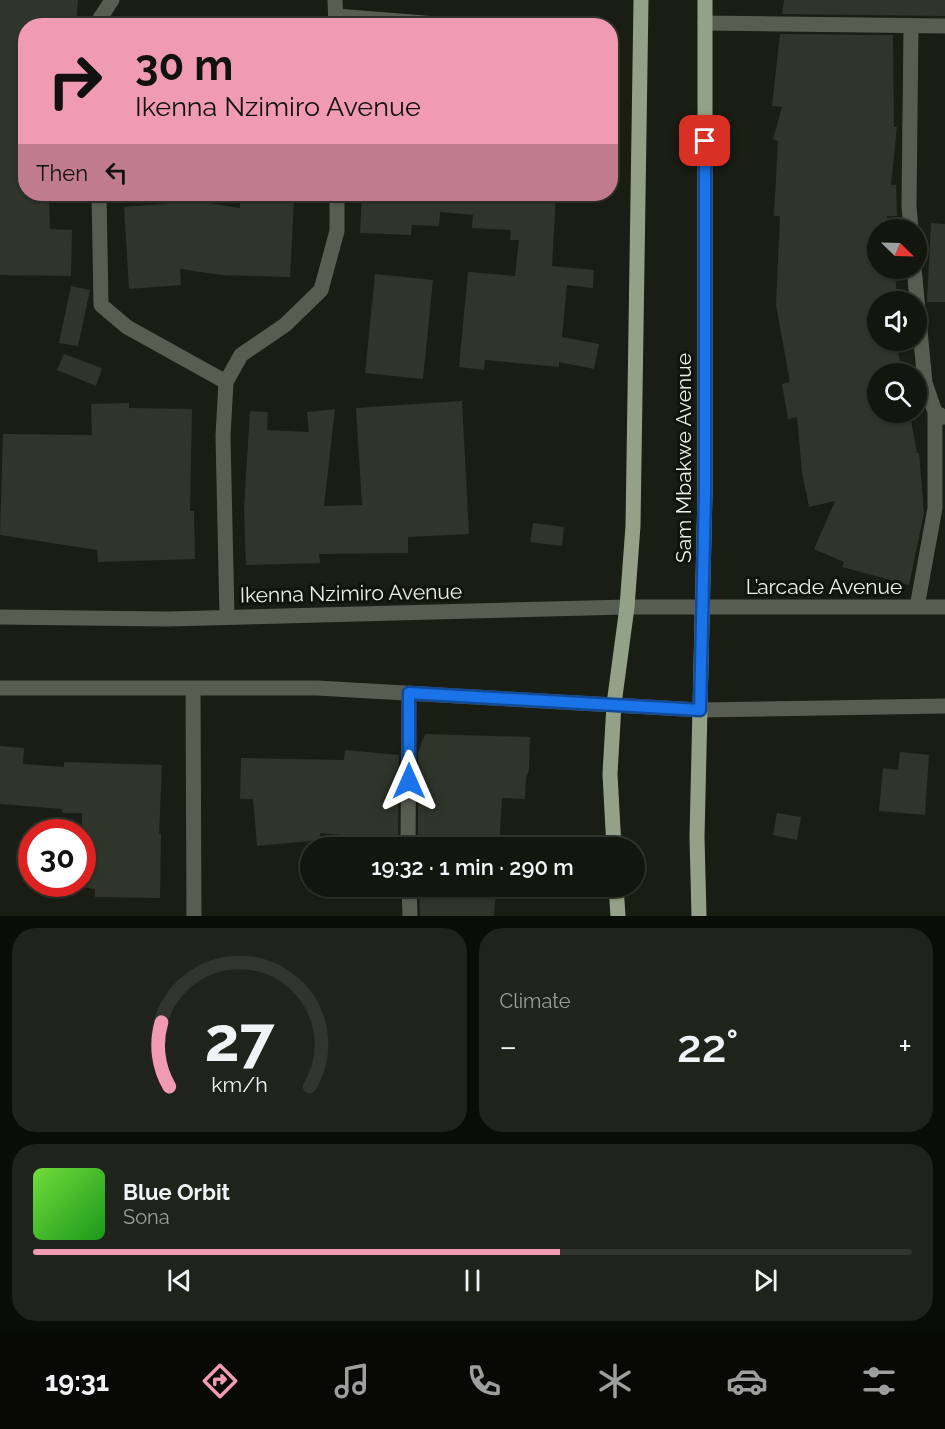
<!DOCTYPE html>
<meta charset="utf-8">
<style>
:root{--surface:#13160e;--page:#20231c;--text:#f1f3f6;--muted:#9d9f9e;--line:#32352e;--accent:#f19ab3}
body{margin:0;font-family:Raleway,sans-serif;background:var(--page);color:var(--text);height:100vh;display:flex;flex-direction:column;font-size:22px;white-space:nowrap}
*{box-sizing:border-box;margin:0}
p{font-size:20px;color:var(--muted)}
.icon{flex:none;width:33px;height:33px;fill:none;stroke:currentColor;stroke-width:2;stroke-linecap:round;stroke-linejoin:round}
.map{position:relative;height:916px;overflow:hidden}
.panel{display:flex;flex-direction:column;gap:12px;padding:12px;background:#0a0c08;flex:1}
.panel>*{flex:none}
.hud{position:absolute;left:18px;top:18px;width:600px;height:183px;border-radius:24px;box-shadow:0 2px 4px #0004,0 0 0 2px var(--line);background:#f19ab3;color:#111;overflow:hidden}
.needle{width:39px;rotate:113deg}
.fabs{position:absolute;left:867px;top:219px;display:grid;gap:12px}
.fabs a{display:grid;place-items:center;width:60px;height:60px;border-radius:50%;background:var(--surface);box-shadow:0 2px 4px #0004,0 0 0 2px var(--line);font-size:30px}
.speed{position:absolute;left:18px;top:819px;display:flex;gap:12px;font-size:30px;font-weight:700;text-align:center}
.speed>*{display:grid;place-content:center;width:78px;height:78px;border-radius:50%;background:var(--surface);box-shadow:0 2px 4px #0004,0 0 0 2px var(--line);line-height:1}
.speed .limit{border:9px solid #d22;background:#fff;color:#111}
.pin{position:absolute;display:grid;place-items:center;width:51px;height:51px;color:#fff;margin:-26px;border-radius:12px;box-shadow:0 3px 9px #0006}
.me{position:absolute;width:66px;margin:-33px;rotate:0deg;stroke-linejoin:round;filter:drop-shadow(0 0 4px #0008)}
.turn{display:flex;align-items:center;gap:21px;height:126px;padding:0 18px;font-size:27px}
.turn .icon{width:78px;height:78px;stroke-width:2.5}
.turn b{display:block;font-size:42px;line-height:51px}
.then{display:flex;align-items:center;height:57px;padding:0 18px;background:#0003;gap:12px;font-size:22px}
.big{font-size:45px;font-weight:600;line-height:1.1}
.panel .tile{flex:1;display:flex;flex-direction:column;justify-content:center;gap:9px;min-width:0;padding:0 21px;border-radius:24px;background:var(--page)}
.panel .dial{align-items:center;gap:0}
.dial svg{height:156px;overflow:visible;fill:none;stroke:var(--line);stroke-width:7;stroke-linecap:round;text-anchor:middle}
.dial text{fill:var(--text);stroke:none}
.song{display:flex;align-items:center;gap:18px}
.cover{width:72px;height:72px;border-radius:9px;background:linear-gradient(135deg,hsl(100 70% 55%),hsl(120 70% 35%))}
.played{height:6px;border-radius:3px;background:linear-gradient(90deg,var(--accent) 60%,var(--line) 60%)}
.keys{display:flex;justify-content:space-around;direction:ltr}
.heat{display:flex;justify-content:space-between;align-items:center;font-size:33px;direction:ltr}
.panel .tiles{flex:1;display:grid;gap:12px;grid-template-columns:1fr 1fr}
.tile:last-child{grid-column:span 2}
.trip{position:absolute;left:300px;top:837px;width:345px;height:60px;border-radius:30px;background:var(--surface);box-shadow:0 2px 4px #0004,0 0 0 2px var(--line);font-weight:600;line-height:60px;text-align:center}
.menu{display:flex;height:96px;justify-content:space-around;align-items:center;background:#080906;color:var(--muted)}
.menu .icon{width:42px;height:42px}
.menu .selected{color:var(--accent)}
.menu b{font-size:27px;color:var(--text)}
.map>svg:first-child{display:block}
</style>
<div class="map">
<svg width="945" height="916" viewBox="0 0 945 916">
<rect width="100%" height="100%" fill="#191d13"/>
<path fill="#30352b" d="M 0,0 L 78,0 L 76,26 L 26,24 L 26,194 L 49,194 L 50,229 L 72,230 L 71,276 L 0,275 Z
M 784,0 L 945,0 L 945,16 L 782,14 Z
M 780,34 L 893,35 L 894,127 L 897,127 L 891,185 L 896,185 L 897,216 L 887,216 L 889,230 L 878,230 L 878,268 L 894,268 L 898,302 L 878,302 L 878,340 L 896,340 L 902,374 L 878,374 L 878,417 L 910,414 L 917,453 L 919,453 L 924,513 L 909,585 L 842,567 L 844,562 L 814,549 L 835,501 L 809,507 L 802,473 L 797,417 L 788,419 L 782,384 L 790,382 L 776,305 L 780,216 L 774,216 L 778,141 L 773,139 L 782,107 L 772,106 Z
M 362,194 L 556,194 L 552,266 L 594,270 L 593,288 L 567,285 L 562,337 L 599,344 L 594,369 L 559,362 L 559,367 L 485,360 L 484,370 L 459,367 L 468,272 L 515,276 L 519,240 L 510,240 L 511,230 L 472,228 L 473,215 L 440,212 L 439,226 L 412,225 L 411,235 L 360,233 Z
M 240,199 L 294,202 L 290,277 L 221,275 L 180,269 L 181,285 L 129,289 L 124,207 L 196,201 L 240,208 Z
M 931,223 L 945,224 L 945,302 L 927,302 Z
M 375,274 L 433,280 L 423,379 L 365,373 Z
M 71,286 L 90,290 L 78,346 L 59,343 Z
M 64,354 L 102,368 L 96,386 L 57,370 Z
M 462,401 L 469,534 L 408,537 L 408,553 L 319,554 L 320,563 L 246,565 L 244,508 L 250,411 L 268,412 L 267,430 L 309,432 L 307,412 L 335,409 L 324,506 L 362,505 L 356,408 Z
M 129,403 L 129,408 L 192,409 L 190,511 L 194,511 L 195,559 L 98,562 L 97,550 L 0,535 L 3,434 L 92,435 L 91,404 Z
M 533,523 L 564,527 L 562,546 L 530,542 Z
M 425,734 L 530,737 L 529,770 L 526,778 L 525,799 L 502,798 L 499,848 L 418,848 L 418,753 Z
M 0,746 L 24,748 L 23,764 L 64,767 L 64,762 L 162,765 L 159,834 L 161,834 L 160,898 L 95,897 L 95,889 L 82,887 L 82,813 L 62,813 L 62,809 L 0,804 Z
M 345,750 L 399,755 L 398,840 L 320,833 L 321,840 L 257,846 L 253,799 L 240,799 L 241,758 L 344,760 Z
M 900,752 L 929,755 L 925,815 L 879,811 L 883,768 L 898,770 Z
M 777,813 L 801,817 L 797,840 L 773,835 Z
M 419,886 L 496,886 L 494,916 L 420,916 Z"/>
<g fill="none" stroke-linecap="round" stroke-linejoin="round">
<path stroke="#585d52" stroke-width="15" d="M 335,0 L 336,26
M 336,16 L 437,24
M 705,23 L 945,26
M 95,26 L 112,0
M 99,194 L 101,305 L 127,327 L 226,382
M 911,230 L 909,206 L 911,26
M 914,268 L 925,383 L 935,412 L 944,417
M 917,607 L 935,508 L 935,412
M 0,617 L 168,619 L 627,607 L 945,607
M 227,617 L 223,436 L 226,382 L 241,355 L 285,325 L 321,290 L 337,231 L 337,194
M 0,688 L 317,688 L 700,710 L 945,706
M 193,688 L 194,916
M 408,848 L 409,693
M 409,886 L 410,916"/>
<path stroke="#95a089" stroke-width="15" d="M 614,848 L 610,774 L 614,704 L 627,607 L 633,526 L 641,0
M 616,886 L 618,916
M 699,916 L 697,837 L 705,493 L 705,0"/>
</g>
<g fill="none" stroke-linecap="round" stroke-linejoin="round">
<g stroke="#114b97" stroke-width="15">
<path id="route" d="M 409,781 L 409,693 L 700,710 L 705,493 L 705,141"/>
</g>
<use href="#route" stroke="#1a73e8" stroke-width="10"/>
</g>
<g text-anchor="middle" dominant-baseline="central" stroke-width="6" stroke-linejoin="round" paint-order="stroke">
<g font-size="21" fill="#ecf0e9" stroke="#10140a">
<text transform="translate(683 458) rotate(-90)">Sam Mbakwe Avenue</text>
<text x="824" y="586">L’arcade Avenue</text>
<text transform="translate(351 593) rotate(-1)">Ikenna Nzimiro Avenue</text>
</g>
</g>
</svg>
<div class="fabs">
<a><svg class="needle" viewBox="-14 -14 28 28"><path d="M0-13l5 13h-10z" fill="#e53935"/><path d="M0 13l5-13h-10z" fill="#9d9f9e"/></svg></a>
<a><svg class="icon" aria-label="sound" viewBox="0 0 24 24"><path d="M4 9h4l5-4v14l-5-4H4zM17 9q2 3 0 6"/></svg></a>
<a><svg class="icon" aria-label="search" viewBox="0 0 24 24"><circle cx="10" cy="10" r="6"/><path d="M15 15l6 6"/></svg></a>
</div>
<div class="speed"><div class="limit">30</div></div>
<div class="pin" style="left:705px;top:141px;background:#d93025"><svg class="icon" aria-label="arrive" viewBox="0 0 24 24"><path d="M6 21V4h12l-3 4 3 4H6"/></svg></div>
<svg class="me" style="left:409px;top:781px" viewBox="-20 -20 40 40"><path d="M0-17L14 15 0 8-14 15z" fill="#1a73e8" stroke="#fff" stroke-width="4"/></svg>
<div class="trip">19:32 · 1 min · 290 m</div>
<div class="hud">
<div class="turn"><svg class="icon" aria-label="right" viewBox="0 0 24 24"><path d="M7 20v-9h11M14 6l5 5-5 5"/></svg><div><b>30 m</b>Ikenna Nzimiro Avenue</div></div>
<div class="then">Then<svg class="icon" aria-label="left" viewBox="0 0 24 24"><path d="M17 20v-9H6M10 6l-5 5 5 5"/></svg></div>
</div>
</div>
<section class="panel">
<div class="tiles">
<div class="tile dial"><svg viewBox="0 0 100 80">
<path d="M14 69A42 42 0 1 1 86 69"/>
<path d="M14 69A42 42 0 0 1 10 36" stroke="#f19ab3"/>
<text x="50" y="56" font-size="32" font-weight="700">27</text>
<text x="50" y="72" font-size="11">km/h</text>
</svg></div>
<div class="tile"><p>Climate</p>
<div class="heat"><a>−</a><b class="big">22°</b><a>+</a></div>
</div>
<div class="tile">
<div class="song"><i class="cover"></i><div><b>Blue Orbit</b><p>Sona</p></div></div>
<div class="played"></div>
<div class="keys"><svg class="icon" aria-label="previous" viewBox="0 0 24 24"><path d="M18 5L8 12l10 7zM5 5v14"/></svg><svg class="icon" aria-label="pause" viewBox="0 0 24 24"><path d="M8 5v14M16 5v14"/></svg><svg class="icon" aria-label="next" viewBox="0 0 24 24"><path d="M6 5l10 7-10 7zM19 5v14"/></svg></div>
</div>
</div>
</section>
<nav class="menu">
<b>19:31</b>
<svg class="icon selected" aria-label="directions" viewBox="0 0 24 24"><path d="M12 3l9 9-9 9-9-9zM9 14v-3h6M13 9l2 2-2 2"/></svg>
<svg class="icon" aria-label="music" viewBox="0 0 24 24"><path d="M9 18V5l10-2v13"/><circle cx="6" cy="18" r="3"/><circle cx="16" cy="16" r="3"/></svg>
<svg class="icon" aria-label="phone" viewBox="0 0 24 24"><path d="M5 4h4l2 5-3 2q2 4 5 5l2-3 5 2v4C11 20 4 13 5 4z"/></svg>
<svg class="icon" aria-label="climate" viewBox="0 0 24 24"><path d="M12 3v18M4 7l16 10M4 17L20 7"/></svg>
<svg class="icon" aria-label="car" viewBox="0 0 24 24"><path d="M5 17H2v-5l4-1 3-4h7l3 4 3 1v5h-3M9 17h6M6 11h13"/><circle cx="7" cy="17" r="2"/><circle cx="17" cy="17" r="2"/></svg>
<svg class="icon" aria-label="filters" viewBox="0 0 24 24"><path d="M4 7h16M4 17h16"/><circle cx="9" cy="7" r="2"/><circle cx="15" cy="17" r="2"/></svg>
</nav>
